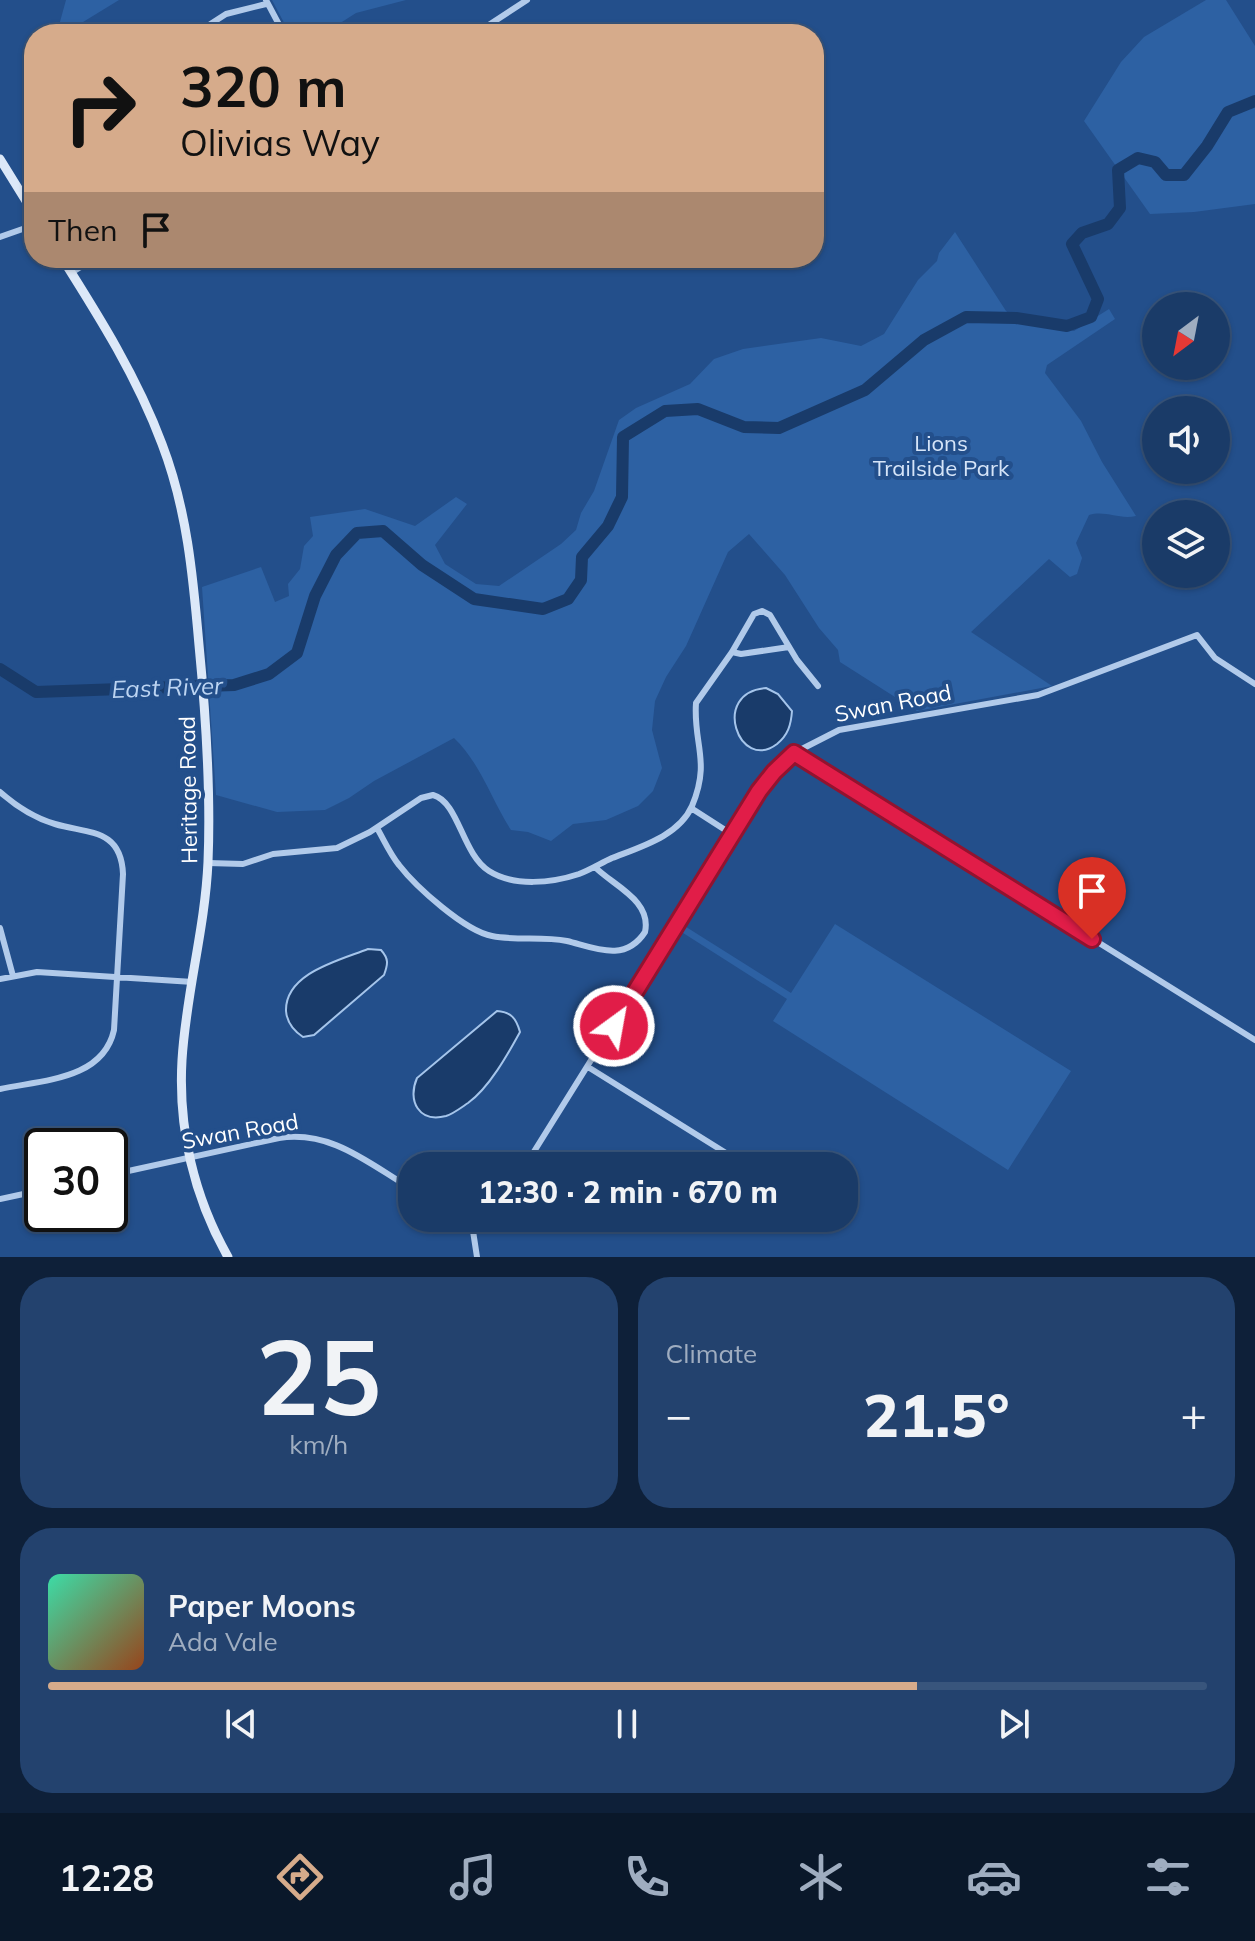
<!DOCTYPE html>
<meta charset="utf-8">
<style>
:root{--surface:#1a3b68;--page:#23426e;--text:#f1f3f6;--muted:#9fadc0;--line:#38557c;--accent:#d6ab8b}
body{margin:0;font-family:Mulish,sans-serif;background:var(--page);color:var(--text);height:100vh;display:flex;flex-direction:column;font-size:30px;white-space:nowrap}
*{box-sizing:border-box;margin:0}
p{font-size:26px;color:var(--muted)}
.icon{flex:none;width:44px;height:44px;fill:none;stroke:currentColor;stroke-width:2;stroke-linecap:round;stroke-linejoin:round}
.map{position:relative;height:1257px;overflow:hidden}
.details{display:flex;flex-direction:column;gap:20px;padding:20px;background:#0e2039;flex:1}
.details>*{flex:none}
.guide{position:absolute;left:24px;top:24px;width:800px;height:244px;border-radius:32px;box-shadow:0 2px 6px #0004,0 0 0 2px var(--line);background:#d6ab8b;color:#111;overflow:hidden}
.needle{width:52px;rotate:212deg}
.controls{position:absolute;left:1142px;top:292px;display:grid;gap:16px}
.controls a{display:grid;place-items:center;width:88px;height:88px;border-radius:50%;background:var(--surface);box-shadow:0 2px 6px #0004,0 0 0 2px var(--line);font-size:40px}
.speed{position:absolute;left:24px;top:1128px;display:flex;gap:16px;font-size:40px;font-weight:700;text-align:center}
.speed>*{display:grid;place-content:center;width:104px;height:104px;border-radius:50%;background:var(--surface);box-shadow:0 2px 6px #0004,0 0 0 2px var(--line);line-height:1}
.speed .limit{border:4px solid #111;border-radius:12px;background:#fff;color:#111}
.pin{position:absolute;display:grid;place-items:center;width:68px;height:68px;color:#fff;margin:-82px -34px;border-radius:50% 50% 50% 0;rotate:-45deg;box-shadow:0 0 8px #0007}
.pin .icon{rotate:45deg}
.me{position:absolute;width:88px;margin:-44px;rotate:32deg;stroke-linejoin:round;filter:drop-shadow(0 0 6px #0008)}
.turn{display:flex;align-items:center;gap:28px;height:168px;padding:0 24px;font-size:36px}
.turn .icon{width:104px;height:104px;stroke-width:2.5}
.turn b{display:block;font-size:56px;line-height:68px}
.then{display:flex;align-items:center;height:76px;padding:0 24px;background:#0003;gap:16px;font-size:30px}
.big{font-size:60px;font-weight:800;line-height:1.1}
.details .tile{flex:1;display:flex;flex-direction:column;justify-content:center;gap:12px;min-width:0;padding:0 28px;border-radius:32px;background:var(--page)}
.details .dial{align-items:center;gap:0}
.dial b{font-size:104px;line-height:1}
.song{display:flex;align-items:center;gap:24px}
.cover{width:96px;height:96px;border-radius:12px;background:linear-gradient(135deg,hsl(160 70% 55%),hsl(20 70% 35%))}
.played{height:8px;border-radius:4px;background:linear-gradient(90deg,var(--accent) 75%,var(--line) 75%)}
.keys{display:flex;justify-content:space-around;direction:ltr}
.heat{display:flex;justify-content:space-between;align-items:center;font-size:44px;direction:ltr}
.details .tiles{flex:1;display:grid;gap:20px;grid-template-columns:1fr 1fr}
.tile:last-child{grid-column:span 2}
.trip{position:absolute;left:398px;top:1152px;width:460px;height:80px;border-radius:32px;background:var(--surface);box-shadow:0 2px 6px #0004,0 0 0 2px var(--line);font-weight:800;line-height:80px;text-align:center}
.tabs{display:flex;height:128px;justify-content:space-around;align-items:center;background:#0a182a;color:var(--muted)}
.tabs .icon{width:56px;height:56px}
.tabs .active{color:var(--accent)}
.tabs b{font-size:36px;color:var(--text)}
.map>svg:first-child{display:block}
</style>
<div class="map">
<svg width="1255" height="1257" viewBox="0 0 1255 1257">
<rect width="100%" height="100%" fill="#234f8b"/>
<path fill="#2d61a3" d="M 66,0 L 119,0 L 83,22 L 90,34 L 60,34 L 58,29 Z
M 272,0 L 406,0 L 356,13 L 323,34 L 290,34 Z
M 1206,0 L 1226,0 L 1255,46 L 1255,204 L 1194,212 L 1150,214 L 1084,121 L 1121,62 L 1144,37 Z
M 955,232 L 1006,311 L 1022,324 L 1074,331 L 1109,309 L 1115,319 L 1047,365 L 1045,373 L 1081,421 L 1102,462 L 1136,516 C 1119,520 1106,510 1089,515 L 1076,543 L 1082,558 L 1077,574 L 1070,577 L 1049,559 L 971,632 L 1052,686 L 917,711 L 840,662 L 838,650 L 819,628 L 785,575 L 749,534 L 728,552 L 686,646 L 666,677 L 655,701 L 652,730 L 662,768 L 653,791 L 638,806 L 606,820 L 573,824 L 551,841 L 528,832 L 511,830 C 491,799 481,764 454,738 L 374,781 L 349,798 L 325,810 L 277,812 L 216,795 L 202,587 L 261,567 L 275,602 L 289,596 L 288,584 L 300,569 L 304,546 L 313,536 L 310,517 L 365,509 L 415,526 L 456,497 L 467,504 L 435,545 L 445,564 L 476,584 L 499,586 L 561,544 L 576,530 L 581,513 L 594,491 L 619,420 L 636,408 L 690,384 L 714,359 L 743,349 L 821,338 L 861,346 L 884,334 L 918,280 L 937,261 L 939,253 Z
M 835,924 L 1071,1071 L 1008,1170 L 773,1021 L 787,999 L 680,931 L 683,925 L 791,993 Z"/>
<path fill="#193b6a" stroke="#a5c5eb" stroke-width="2" d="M 766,688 L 778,694 L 792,711 C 791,725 788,735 777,744 C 739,773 710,692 766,688 Z
M 368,949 L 381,950 C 389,959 388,964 384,975 L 314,1035 L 303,1037 C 294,1031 287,1023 286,1011 C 285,973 340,960 368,949 Z
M 497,1011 C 511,1012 516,1018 520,1032 C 508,1054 489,1088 468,1103 C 462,1107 453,1114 446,1116 C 419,1123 407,1101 417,1078 Z"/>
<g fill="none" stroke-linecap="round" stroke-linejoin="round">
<path stroke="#193b6a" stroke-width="12" d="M 0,669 L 36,692 L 234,685 L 269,674 L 297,653 L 315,596 L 336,555 L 357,533 L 383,531 L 422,565 L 474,599 L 543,609 L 568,599 L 581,580 L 582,557 L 608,526 L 622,497 L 623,437 L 665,411 L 698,409 L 744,427 L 779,428 L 865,390 L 924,340 L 966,317 L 1016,318 L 1067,326 L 1091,317 L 1098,299 L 1072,244 L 1082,233 L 1108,224 L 1120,208 L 1118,170 L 1138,158 L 1155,162 L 1166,175 L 1184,175 L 1207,146 L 1228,112 L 1255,101"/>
<path stroke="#b1caea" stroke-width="6" d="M 266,0 L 284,34
M 94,30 L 96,34
M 195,34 L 226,14 L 266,4
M 475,34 L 527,0
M 0,237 L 34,225
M 71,273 L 95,258
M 732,652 L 741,654 L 789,647
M 794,753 L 1255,1040
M 0,792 C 16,806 34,818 55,824 C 88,834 121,828 123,874 L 114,1030 C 103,1080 42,1080 0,1089
M 691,808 L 733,835
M 377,828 C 384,840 390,854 399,865 C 416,887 465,931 492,936 C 517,941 542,936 567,941 C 595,948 625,963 645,932 C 652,900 612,885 595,867
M 208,863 L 243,864 L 273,854 L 337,848 L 370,832 L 421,798 L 433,795 C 459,802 462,854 489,871 C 514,887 552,883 579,874 C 590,870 601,863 612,858 C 640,847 679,836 692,806 C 711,761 693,744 696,703 L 732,652 L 754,614 L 762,611 L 770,615 L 797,660 L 818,686
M 0,928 L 13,976
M 0,979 L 37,972 L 193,982
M 588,1067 L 742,1163
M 525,1166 L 759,791 L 774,772 L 794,753 L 839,730 L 1038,695 L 1197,635 L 1215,658 L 1255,684
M 110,1175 L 279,1138 C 332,1130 369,1164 412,1189
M 0,1199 L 42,1190
M 471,1218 L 477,1257"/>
<path stroke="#dce8f8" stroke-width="9" d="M 0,159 L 34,214
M 62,258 C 100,318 137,377 162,444 C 187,509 193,576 199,645 C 206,717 211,790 208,862 C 205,929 186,993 182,1060 C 178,1129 194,1197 228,1257"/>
</g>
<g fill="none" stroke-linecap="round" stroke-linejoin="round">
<g stroke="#92132f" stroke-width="20">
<path id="route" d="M 614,1026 L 759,791 L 774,772 L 794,753 L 1092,939"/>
</g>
<use href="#route" stroke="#e11d48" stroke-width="14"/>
</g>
<g text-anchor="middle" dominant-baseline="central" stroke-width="8" stroke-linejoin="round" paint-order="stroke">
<g font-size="22" fill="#d5e4f8" stroke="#234f8b">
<text x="941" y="443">Lions<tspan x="941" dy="25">Trailside Park</tspan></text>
</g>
<g font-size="22" fill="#fff" stroke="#234f8b">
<text transform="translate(893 703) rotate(-11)">Swan Road</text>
<text transform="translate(188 790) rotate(-91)">Heritage Road</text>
<text transform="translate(240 1131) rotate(-10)">Swan Road</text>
</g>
<g font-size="24" font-style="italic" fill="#bcd4f2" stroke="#234f8b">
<text transform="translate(167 687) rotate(-2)">East River</text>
</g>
</g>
</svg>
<div class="controls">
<a><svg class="needle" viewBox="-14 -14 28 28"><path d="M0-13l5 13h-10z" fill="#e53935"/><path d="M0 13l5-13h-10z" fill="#9fadc0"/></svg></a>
<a><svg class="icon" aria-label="sound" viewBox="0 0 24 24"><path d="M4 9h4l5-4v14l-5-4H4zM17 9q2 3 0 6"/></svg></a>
<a><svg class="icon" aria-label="layers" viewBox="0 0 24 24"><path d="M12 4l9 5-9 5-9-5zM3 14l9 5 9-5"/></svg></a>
</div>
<div class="speed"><div class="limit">30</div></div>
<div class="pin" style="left:1092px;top:939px;background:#d93025"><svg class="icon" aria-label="arrive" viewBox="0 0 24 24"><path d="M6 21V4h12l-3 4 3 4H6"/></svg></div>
<svg class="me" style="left:614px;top:1026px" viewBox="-20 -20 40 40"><circle r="17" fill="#e11d48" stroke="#fff" stroke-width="3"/><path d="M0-11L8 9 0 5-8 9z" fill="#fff"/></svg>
<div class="trip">12:30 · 2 min · 670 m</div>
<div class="guide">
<div class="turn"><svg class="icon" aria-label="right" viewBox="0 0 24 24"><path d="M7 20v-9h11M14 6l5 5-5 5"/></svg><div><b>320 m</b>Olivias Way</div></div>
<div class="then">Then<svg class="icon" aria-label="arrive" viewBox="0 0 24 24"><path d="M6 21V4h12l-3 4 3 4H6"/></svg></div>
</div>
</div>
<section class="details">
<div class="tiles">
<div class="tile dial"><b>25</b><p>km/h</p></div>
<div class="tile"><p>Climate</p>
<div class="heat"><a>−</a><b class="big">21.5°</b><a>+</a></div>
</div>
<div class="tile">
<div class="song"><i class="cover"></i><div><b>Paper Moons</b><p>Ada Vale</p></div></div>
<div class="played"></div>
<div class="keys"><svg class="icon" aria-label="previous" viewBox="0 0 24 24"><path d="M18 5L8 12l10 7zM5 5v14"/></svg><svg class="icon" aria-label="pause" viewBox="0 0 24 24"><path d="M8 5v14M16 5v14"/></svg><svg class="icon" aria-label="next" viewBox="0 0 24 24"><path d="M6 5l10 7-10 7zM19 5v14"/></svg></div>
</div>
</div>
</section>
<nav class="tabs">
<b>12:28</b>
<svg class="icon active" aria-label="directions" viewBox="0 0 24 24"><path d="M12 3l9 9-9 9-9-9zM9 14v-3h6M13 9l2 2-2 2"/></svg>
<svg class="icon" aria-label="music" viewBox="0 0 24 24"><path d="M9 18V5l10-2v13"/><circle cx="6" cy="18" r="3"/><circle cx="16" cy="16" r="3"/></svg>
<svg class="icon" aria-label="phone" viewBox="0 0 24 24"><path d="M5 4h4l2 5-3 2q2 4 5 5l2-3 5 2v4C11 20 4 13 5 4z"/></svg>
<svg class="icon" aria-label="climate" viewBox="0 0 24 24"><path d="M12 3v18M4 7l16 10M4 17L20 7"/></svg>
<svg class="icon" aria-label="car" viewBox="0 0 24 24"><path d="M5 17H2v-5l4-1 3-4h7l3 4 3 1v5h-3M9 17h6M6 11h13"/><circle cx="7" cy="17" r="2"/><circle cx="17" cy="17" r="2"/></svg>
<svg class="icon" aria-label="filters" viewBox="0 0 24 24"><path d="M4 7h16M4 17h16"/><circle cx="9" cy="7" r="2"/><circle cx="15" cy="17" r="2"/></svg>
</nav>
